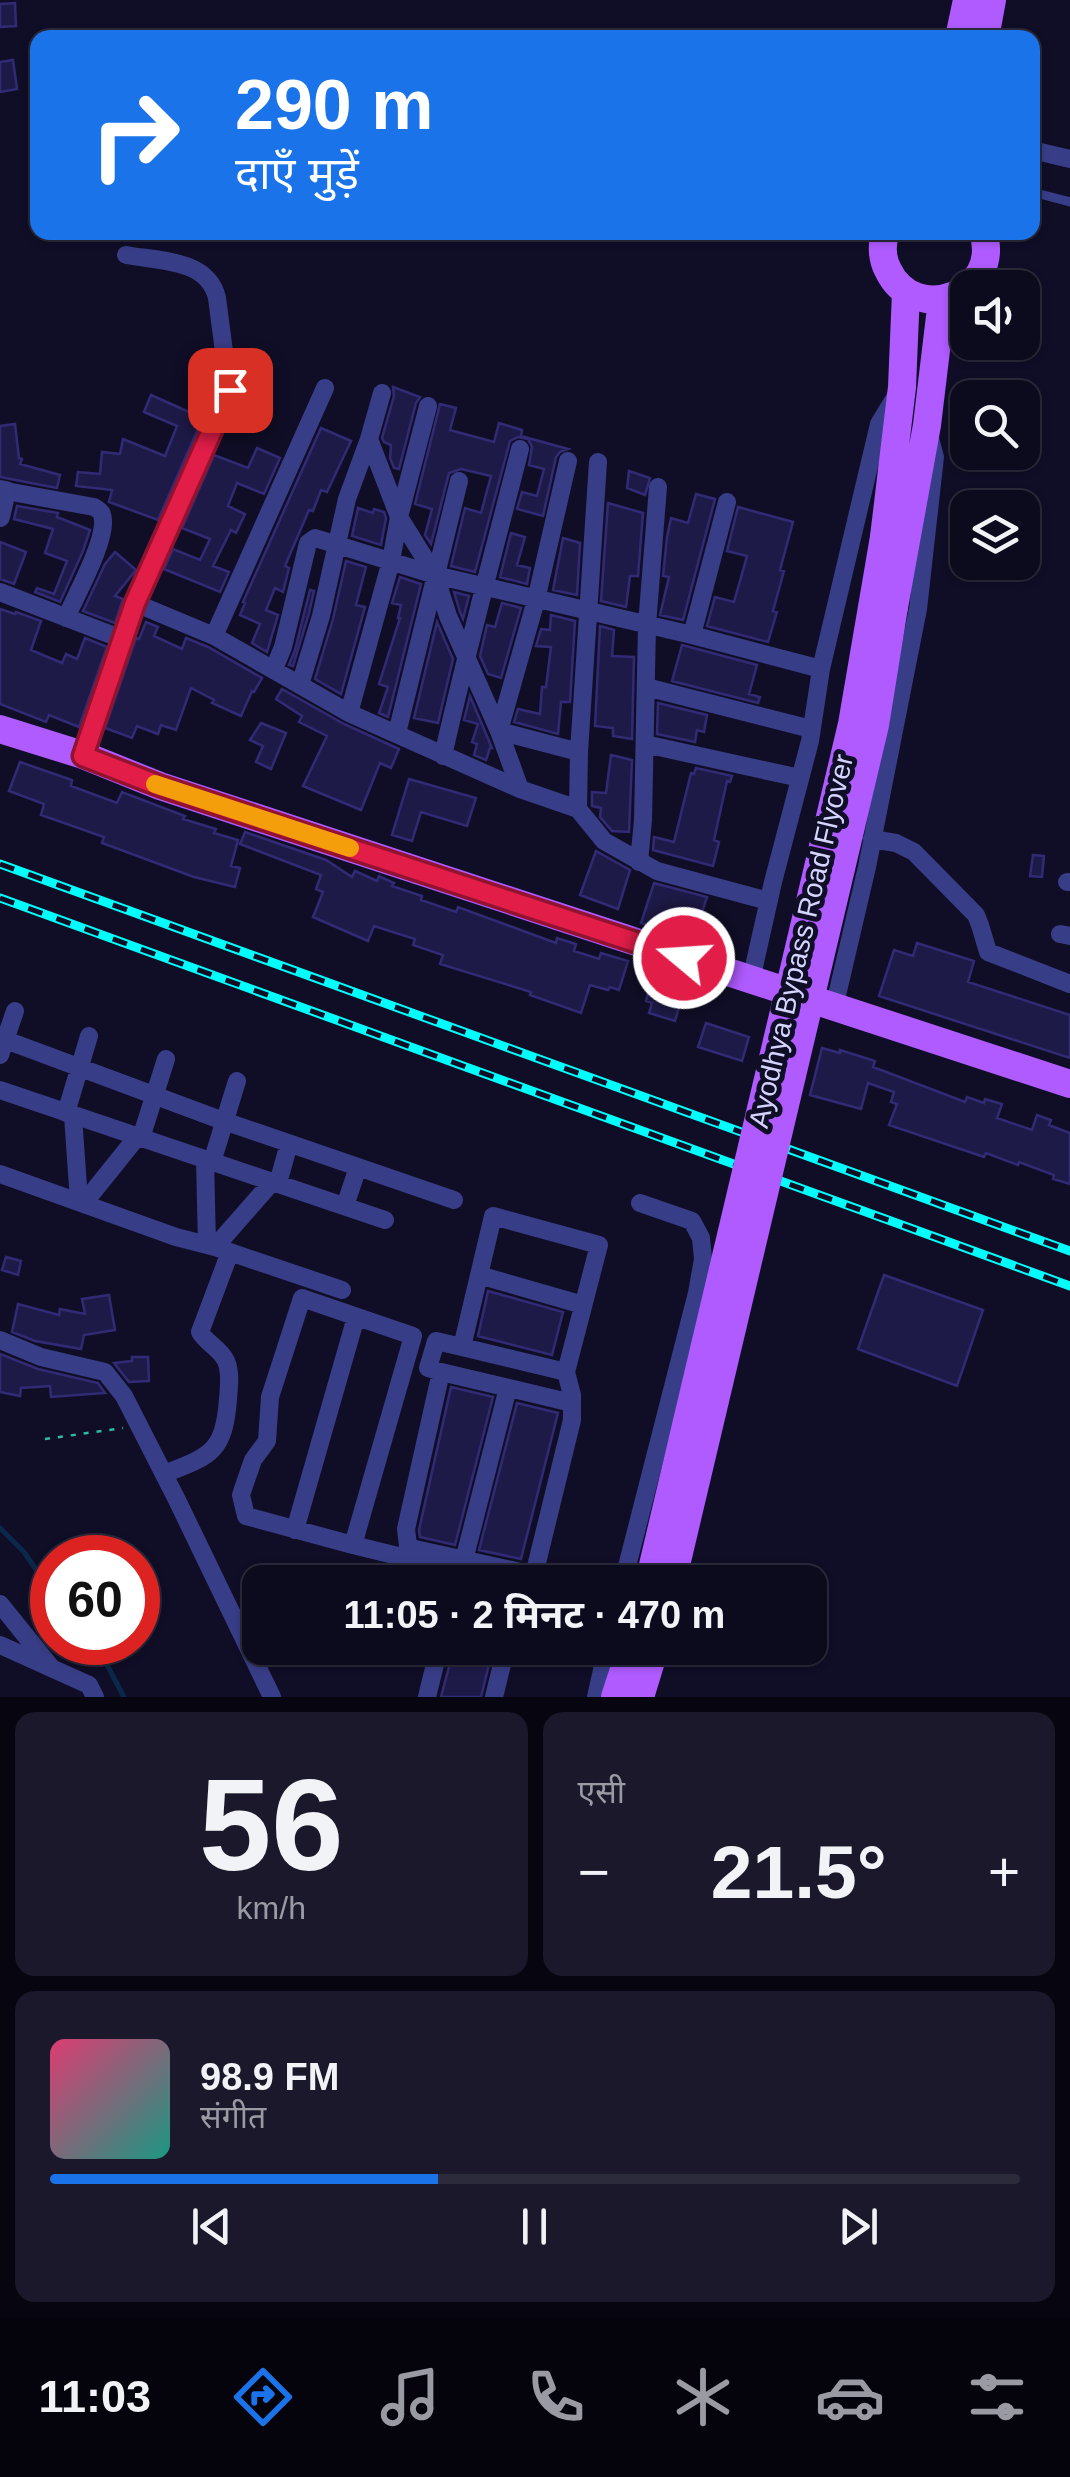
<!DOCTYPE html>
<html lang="hi">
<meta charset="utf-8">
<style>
:root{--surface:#0c0a1d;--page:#1a182a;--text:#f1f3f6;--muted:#9a9aa4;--line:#2c2b3b;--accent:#1a73e8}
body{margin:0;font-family:Arial,"Noto Sans Devanagari",sans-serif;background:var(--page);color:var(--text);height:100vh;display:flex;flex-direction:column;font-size:38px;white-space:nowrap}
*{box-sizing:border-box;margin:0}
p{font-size:32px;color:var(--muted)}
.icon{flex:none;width:55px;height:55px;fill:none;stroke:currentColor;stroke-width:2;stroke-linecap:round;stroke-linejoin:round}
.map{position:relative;height:1697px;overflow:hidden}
.panel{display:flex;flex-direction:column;gap:15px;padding:15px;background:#070610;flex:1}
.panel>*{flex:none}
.guide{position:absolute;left:30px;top:30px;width:1010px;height:210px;border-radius:20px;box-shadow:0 2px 8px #0004,0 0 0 2px var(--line);background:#1a73e8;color:#fff;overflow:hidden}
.buttons{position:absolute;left:950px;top:270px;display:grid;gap:20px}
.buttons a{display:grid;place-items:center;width:90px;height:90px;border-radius:20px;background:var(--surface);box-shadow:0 2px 8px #0004,0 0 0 2px var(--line);font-size:50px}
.speed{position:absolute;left:30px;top:1535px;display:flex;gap:20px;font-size:50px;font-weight:700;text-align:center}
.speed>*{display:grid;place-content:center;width:130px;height:130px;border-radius:50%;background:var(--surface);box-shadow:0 2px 8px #0004,0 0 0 2px var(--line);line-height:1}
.speed .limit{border:15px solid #d22;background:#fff;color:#111}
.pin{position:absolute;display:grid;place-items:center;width:85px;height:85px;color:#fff;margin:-42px;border-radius:20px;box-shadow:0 5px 15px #0006}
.me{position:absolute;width:110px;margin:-55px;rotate:288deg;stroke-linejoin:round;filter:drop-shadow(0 0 8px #0008)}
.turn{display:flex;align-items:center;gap:35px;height:210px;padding:0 40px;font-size:45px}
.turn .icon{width:130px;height:130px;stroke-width:2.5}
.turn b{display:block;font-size:70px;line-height:85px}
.big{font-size:75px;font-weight:700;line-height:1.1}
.panel .widget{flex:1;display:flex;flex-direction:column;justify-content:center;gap:15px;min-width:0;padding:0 35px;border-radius:20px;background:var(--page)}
.panel .dial{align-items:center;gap:0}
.dial b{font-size:130px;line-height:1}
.song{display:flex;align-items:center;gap:30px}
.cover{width:120px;height:120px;border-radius:15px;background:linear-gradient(135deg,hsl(340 70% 55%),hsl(170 70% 35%))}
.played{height:10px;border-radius:5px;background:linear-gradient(90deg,var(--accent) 40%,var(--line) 40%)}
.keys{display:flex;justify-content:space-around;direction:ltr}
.heat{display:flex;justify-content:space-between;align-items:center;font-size:55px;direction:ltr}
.panel .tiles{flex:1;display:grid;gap:15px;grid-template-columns:1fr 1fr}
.widget:last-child{grid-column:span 2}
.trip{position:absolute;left:242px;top:1565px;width:585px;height:100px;border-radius:20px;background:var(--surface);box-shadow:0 2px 8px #0004,0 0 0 2px var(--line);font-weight:700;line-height:100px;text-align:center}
.menu{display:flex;height:160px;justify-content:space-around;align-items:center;background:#05040c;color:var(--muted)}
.menu .icon{width:70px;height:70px}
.menu .selected{color:var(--accent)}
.menu b{font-size:45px;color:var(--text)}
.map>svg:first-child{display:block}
</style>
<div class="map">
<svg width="1070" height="1697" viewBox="0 0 1070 1697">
<rect width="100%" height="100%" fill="#100e27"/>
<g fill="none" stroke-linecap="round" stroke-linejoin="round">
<path stroke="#0a284a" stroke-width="5" d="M 0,1528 L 24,1552 L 52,1593
M 91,1642 L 105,1661 L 124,1697"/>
</g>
<path fill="#1e1a48" stroke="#312b75" stroke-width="2.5" d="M 15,3 L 16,26 L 0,27 L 0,4 Z
M 13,60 L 17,89 L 0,92 L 0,62 Z
M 393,387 L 420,397 L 416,403 L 399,469 L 394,468 L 390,458 L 391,445 L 384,442 L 382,438 L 394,396 Z
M 216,388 L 158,520 L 109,502 L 112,490 L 76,486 L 78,472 L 100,474 L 102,452 L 120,454 L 123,439 L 165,456 L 177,426 L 144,412 L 151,395 L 189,412 L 199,391 Z
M 440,404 L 456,408 L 450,430 L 494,442 L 499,423 L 522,430 L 521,436 L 568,449 L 560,452 L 556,457 L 543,516 L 517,509 L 522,492 L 537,496 L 544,469 L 529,465 L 532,447 L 528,439 L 518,437 L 510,441 L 475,572 L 451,566 L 465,508 L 481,513 L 491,476 L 461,469 L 449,473 L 431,544 L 425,535 L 432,509 L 415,504 Z
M 15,424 L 19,458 L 22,459 L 20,464 L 60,475 L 57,488 L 0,477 L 0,426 Z
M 321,428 L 351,441 L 327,492 L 321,490 L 313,511 L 309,510 L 285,566 L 289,568 L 283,592 L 275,588 L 266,610 L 278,615 L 267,652 L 252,643 L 260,624 L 240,615 L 245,603 L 243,602 Z
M 257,448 L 280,458 L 264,494 L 237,483 L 228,506 L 245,514 L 236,533 L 231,530 L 213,566 L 229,572 L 220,592 L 164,569 L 173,549 L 200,560 L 210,539 L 182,528 L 214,455 L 248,468 Z
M 629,471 L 650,478 L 645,495 L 627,488 Z
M 696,494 L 715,499 L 683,620 L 660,615 L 669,577 L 663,576 L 667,537 L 671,518 L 688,523 Z
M 608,503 L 643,513 L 638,576 L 630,576 L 626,607 L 601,601 Z
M 17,506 L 58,513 L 57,517 L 90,530 L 83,551 L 60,602 L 35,592 L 37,588 L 54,594 L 67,561 L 45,553 L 53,529 L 14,519 Z
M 738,507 L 793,522 L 780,570 L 784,571 L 773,611 L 777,612 L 768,642 L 707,626 L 715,597 L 734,602 L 747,556 L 727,551 Z
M 358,508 L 373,513 L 374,509 L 384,512 L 386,518 L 381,545 L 352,536 Z
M 511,533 L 525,537 L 517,565 L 530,568 L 527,584 L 500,577 Z
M 563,538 L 580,543 L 577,595 L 553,590 Z
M 0,542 L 26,552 L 14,584 L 0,579 Z
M 115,552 L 136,570 L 115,596 L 123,599 L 115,623 L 83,611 L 105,564 Z
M 346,561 L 366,567 L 356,605 L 365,607 L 341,694 L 315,679 L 333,619 Z
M 400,577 L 421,584 L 388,717 L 379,713 L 388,687 L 379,684 L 400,618 L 398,618 L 401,605 L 392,603 Z
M 310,590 L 314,591 L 309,613 L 293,666 L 289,665 L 295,650 Z
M 454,592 L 469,596 L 463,619 L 460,612 Z
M 502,603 L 521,608 L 501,678 L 488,674 L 480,656 L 487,625 L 495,627 Z
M 0,609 L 15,614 L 16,612 L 41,621 L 31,650 L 62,663 L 66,654 L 77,659 L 85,638 L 107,647 L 79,727 L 49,715 L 46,722 L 0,704 Z
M 551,615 L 575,621 L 570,702 L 561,702 L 558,734 L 514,722 L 518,709 L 540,714 L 542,687 L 546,687 L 551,647 L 536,646 L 541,629 L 550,630 Z
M 146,622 L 158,627 L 154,636 L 182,649 L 186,638 L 208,647 L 262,678 L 254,692 L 252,691 L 241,716 L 212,703 L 214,700 L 191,688 L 176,730 L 161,725 L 158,734 L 137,726 L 132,738 L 105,728 L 136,638 L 139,639 Z
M 437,622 L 453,659 L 438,723 L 414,718 Z
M 600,626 L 614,630 L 612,656 L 634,657 L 632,739 L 613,736 L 613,728 L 595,726 Z
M 682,645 L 757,665 L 749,694 L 760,697 L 758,703 L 672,681 Z
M 282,689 L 344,724 L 399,749 L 391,768 L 380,763 L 361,810 L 303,786 L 327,736 L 299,722 L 302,716 L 276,699 Z
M 470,696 L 492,748 L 490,748 L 486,760 L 474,755 L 477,744 L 472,742 L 478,724 L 464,720 Z
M 658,703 L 707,715 L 704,732 L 697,730 L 695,742 L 657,734 Z
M 261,723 L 286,733 L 271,769 L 256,762 L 263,746 L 250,740 Z
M 611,755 L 632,760 L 629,832 L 612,831 L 600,817 L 601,808 L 592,806 L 592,792 L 606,793 Z
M 20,762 L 72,780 L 71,786 L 117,803 L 122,792 L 185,816 L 183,819 L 216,829 L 214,833 L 238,840 L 231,866 L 240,868 L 235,887 L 194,877 L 102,843 L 104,837 L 41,815 L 44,804 L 9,791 Z
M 696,768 L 732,776 L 730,782 L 727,781 L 714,840 L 719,842 L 713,866 L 653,850 L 654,837 L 674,842 L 691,773 L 694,774 Z
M 409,779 L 476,798 L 467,826 L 421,812 L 412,841 L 392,835 Z
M 245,832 L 326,860 L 352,877 L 355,871 L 377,881 L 379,876 L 383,878 L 394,883 L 392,886 L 422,896 L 421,900 L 456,912 L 458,907 L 556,943 L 557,938 L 576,944 L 574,951 L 599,959 L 601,953 L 628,961 L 619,990 L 610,987 L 608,990 L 590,985 L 581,1013 L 530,995 L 531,992 L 440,964 L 443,955 L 413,945 L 415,939 L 374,926 L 368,941 L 313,917 L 323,892 L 316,889 L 321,875 L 240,844 Z
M 596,851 L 630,870 L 618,909 L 580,895 Z
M 1033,855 L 1044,856 L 1042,877 L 1030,876 Z
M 654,883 L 707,897 L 693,940 L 641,923 Z
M 917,943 L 974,961 L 968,982 L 1070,1015 L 1070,1058 L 879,996 L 894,950 L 913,956 Z
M 663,980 L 685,987 L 675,1021 L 649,1013 L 652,1003 L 646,1001 L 651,982 L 662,985 Z
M 706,1023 L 749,1037 L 742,1061 L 698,1047 Z
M 822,1048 L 840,1053 L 840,1050 L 875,1061 L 873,1067 L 965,1102 L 967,1097 L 984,1103 L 985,1099 L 1002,1104 L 997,1118 L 1032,1130 L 1037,1115 L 1051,1120 L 1049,1125 L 1070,1133 L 1070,1184 L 1053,1179 L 1054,1175 L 1019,1162 L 1018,1165 L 986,1153 L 984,1157 L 889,1125 L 897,1104 L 891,1102 L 894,1092 L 868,1083 L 861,1109 L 810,1095 Z
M 6,1257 L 21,1261 L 18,1275 L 2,1270 Z
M 884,1275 L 983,1310 L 957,1386 L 858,1349 Z
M 488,1291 L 563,1312 L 552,1355 L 478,1336 Z
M 109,1295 L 115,1330 L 84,1335 L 81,1349 L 35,1341 L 12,1332 L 18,1304 L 59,1315 L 60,1309 L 85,1314 L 82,1299 Z
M 0,1354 L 38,1369 L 98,1383 L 105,1393 L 51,1397 L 50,1386 L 21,1388 L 20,1396 L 0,1392 Z
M 132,1357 L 148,1357 L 149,1381 L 129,1382 L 114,1363 L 132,1361 Z
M 451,1387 L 493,1397 L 455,1545 L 420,1537 L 419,1530 Z
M 517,1403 L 558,1413 L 521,1559 L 479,1550 Z
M 454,1648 L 493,1648 L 481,1697 L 441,1697 Z"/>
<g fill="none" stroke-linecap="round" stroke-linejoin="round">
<path stroke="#2bbca3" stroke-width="2.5" stroke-dasharray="5 8" stroke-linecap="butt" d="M 45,1439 L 123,1428"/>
<path stroke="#383d87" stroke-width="9" d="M 1032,192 L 1070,202"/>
<path stroke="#383d87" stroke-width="18" d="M 1032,150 L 1070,159
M 369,439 L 399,517 L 435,575 L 448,616 L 499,731 L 520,789
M 568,461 L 536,600 L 499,731 L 579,752
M 6,491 L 94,507 C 101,512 102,511 103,520 C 105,543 76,595 66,618
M 0,592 L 122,639
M 135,603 L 214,636 L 349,713 L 520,789 L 578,809 L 604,841 L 657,871 L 768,901
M 692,635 L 727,502
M 214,636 L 325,388
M 274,669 L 283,647 L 308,543 L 315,538 L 435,575 L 692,635 L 821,669
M 300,685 L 321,616 L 347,499 L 369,439 L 382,393
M 646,687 L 811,729
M 349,713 L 391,561 L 399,517 L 428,406
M 397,733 L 459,481
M 645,744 L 800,778
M 83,755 L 135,603 L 229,390 L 217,298 C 208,259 159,261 126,255
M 443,756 C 466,653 494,551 520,449
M 578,809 L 579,752 L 598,462
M 872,839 L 896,843 L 914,852 L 976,915 L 980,925 L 988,952 L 1070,984
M 639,862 L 643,820 L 647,625 L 658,487
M 1067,882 L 1070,882
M 1060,934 L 1070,936
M 751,980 L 773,882 L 810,741 L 821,669 L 879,424 L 896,396
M 834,1008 L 867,867 L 918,609 L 935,457 L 929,435
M 0,1038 L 218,1119 L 454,1200
M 0,1055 L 15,1011
M 0,1090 L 385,1220
M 66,1113 L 89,1036
M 73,1116 L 79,1201
M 141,1138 L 166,1059
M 205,1159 L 207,1245
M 212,1162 L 237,1081
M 0,1174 L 176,1237 L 215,1247 L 342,1290
M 278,1183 L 289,1144
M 84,1203 L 137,1137
M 345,1206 L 358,1167
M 215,1247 L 272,1182
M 479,1275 L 583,1305
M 0,1340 L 41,1357 L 105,1372 L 124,1396 L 177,1500 L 272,1697
M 462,1347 L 566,1372
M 441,1372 L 572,1403
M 164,1474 C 210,1456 224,1453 228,1399 C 229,1387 231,1372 226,1361 C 220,1348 206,1343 200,1332 L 230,1252
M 295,1530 L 356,1317
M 353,1545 L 413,1336 L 302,1298 L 270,1397 L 267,1441 L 253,1460 L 245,1483 L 241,1495 L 246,1516 L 353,1545 L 504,1582
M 464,1560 L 508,1388
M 534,1575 L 572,1420 L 572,1395 L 566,1372 L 599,1245 L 493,1216 L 462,1347 L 436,1341 L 428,1368 L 441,1372 L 406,1529 L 408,1546 L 415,1549 L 534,1575 L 555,1582
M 623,1582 L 697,1293 L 703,1259 L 701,1238 L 692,1221 L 640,1203
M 0,1604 L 50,1666
M 0,1645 L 89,1685 L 95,1697
M 427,1697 L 439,1648
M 494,1697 L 506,1648
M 596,1697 L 607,1648"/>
<path stroke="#383d87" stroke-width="20" d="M 0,490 L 6,491 L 0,517"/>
<path stroke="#af5bff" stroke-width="28" d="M 959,38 L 967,0
M 985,38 L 992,0
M 886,232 C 881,244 882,259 888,270 C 915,327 1003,294 983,232
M 884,537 L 902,387 L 906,292
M 894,607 L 927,425 L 942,300
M 0,729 L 83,755 L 160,786 L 1070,1084
M 615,1697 L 631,1648
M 640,1697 L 655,1648"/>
<g stroke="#00fffc" stroke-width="9">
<path id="rail" d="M 0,864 L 1070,1251
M 0,898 L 1070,1286"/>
</g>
<use href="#rail" stroke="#100e27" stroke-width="5" stroke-dasharray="15" stroke-linecap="butt"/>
<path stroke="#af5bff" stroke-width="28" d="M 649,1582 L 852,724 L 884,537
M 672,1582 L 875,725 L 894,607"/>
</g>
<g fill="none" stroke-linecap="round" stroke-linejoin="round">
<g stroke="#92132f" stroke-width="25">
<path id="route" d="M 230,390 L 135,603 L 83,756 L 160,786 L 684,958"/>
</g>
<use href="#route" stroke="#e11d48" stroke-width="18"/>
<path stroke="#f59e0b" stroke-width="18" d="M 155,784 L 350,848"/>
</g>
<g text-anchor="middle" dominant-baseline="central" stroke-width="10" stroke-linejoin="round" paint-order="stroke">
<g font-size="28" fill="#d4d4ff" stroke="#100e27">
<text transform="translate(801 941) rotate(-77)">Ayodhya Bypass Road Flyover</text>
</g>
</g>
</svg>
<div class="buttons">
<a><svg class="icon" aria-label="sound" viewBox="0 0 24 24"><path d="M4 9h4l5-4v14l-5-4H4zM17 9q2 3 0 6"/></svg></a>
<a><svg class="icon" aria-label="search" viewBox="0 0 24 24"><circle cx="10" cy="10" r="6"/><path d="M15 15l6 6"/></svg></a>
<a><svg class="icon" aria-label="layers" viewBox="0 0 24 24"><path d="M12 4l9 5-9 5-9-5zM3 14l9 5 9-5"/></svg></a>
</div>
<div class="speed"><div class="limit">60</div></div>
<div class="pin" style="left:230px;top:390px;background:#d93025"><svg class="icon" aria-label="arrive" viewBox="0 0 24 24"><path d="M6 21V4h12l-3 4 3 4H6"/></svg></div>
<svg class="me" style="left:684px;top:958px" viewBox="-20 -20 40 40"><circle r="17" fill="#e11d48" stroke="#fff" stroke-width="3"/><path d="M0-11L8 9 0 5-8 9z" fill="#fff"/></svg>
<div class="trip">11:05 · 2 मिनट · 470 m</div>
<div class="guide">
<div class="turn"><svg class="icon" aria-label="right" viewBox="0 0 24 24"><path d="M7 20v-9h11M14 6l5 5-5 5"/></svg><div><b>290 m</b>दाएँ मुड़ें</div></div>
</div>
</div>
<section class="panel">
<div class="tiles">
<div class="widget dial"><b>56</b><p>km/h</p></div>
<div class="widget"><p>एसी</p>
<div class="heat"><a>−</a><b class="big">21.5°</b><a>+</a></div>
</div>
<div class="widget">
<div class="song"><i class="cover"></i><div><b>98.9 FM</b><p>संगीत</p></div></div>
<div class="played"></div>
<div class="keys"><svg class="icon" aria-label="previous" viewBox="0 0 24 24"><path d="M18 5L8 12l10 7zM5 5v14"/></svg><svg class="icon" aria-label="pause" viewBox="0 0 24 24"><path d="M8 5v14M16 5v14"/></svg><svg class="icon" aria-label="next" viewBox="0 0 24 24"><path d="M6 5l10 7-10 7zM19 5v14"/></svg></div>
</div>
</div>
</section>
<nav class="menu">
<b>11:03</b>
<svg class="icon selected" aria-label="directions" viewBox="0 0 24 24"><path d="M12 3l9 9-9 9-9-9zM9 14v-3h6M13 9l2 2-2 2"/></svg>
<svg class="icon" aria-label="music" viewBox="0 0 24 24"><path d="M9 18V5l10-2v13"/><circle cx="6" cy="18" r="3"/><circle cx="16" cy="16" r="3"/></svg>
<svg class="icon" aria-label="phone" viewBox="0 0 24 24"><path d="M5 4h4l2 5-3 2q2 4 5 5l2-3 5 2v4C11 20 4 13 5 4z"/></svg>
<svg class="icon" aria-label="climate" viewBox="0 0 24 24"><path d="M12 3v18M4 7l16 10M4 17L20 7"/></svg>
<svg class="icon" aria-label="car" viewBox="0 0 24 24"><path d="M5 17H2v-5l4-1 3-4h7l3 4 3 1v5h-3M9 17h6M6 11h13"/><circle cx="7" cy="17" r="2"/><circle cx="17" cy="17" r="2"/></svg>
<svg class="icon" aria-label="filters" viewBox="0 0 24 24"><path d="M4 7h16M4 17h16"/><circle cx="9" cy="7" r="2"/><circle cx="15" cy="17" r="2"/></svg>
</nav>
